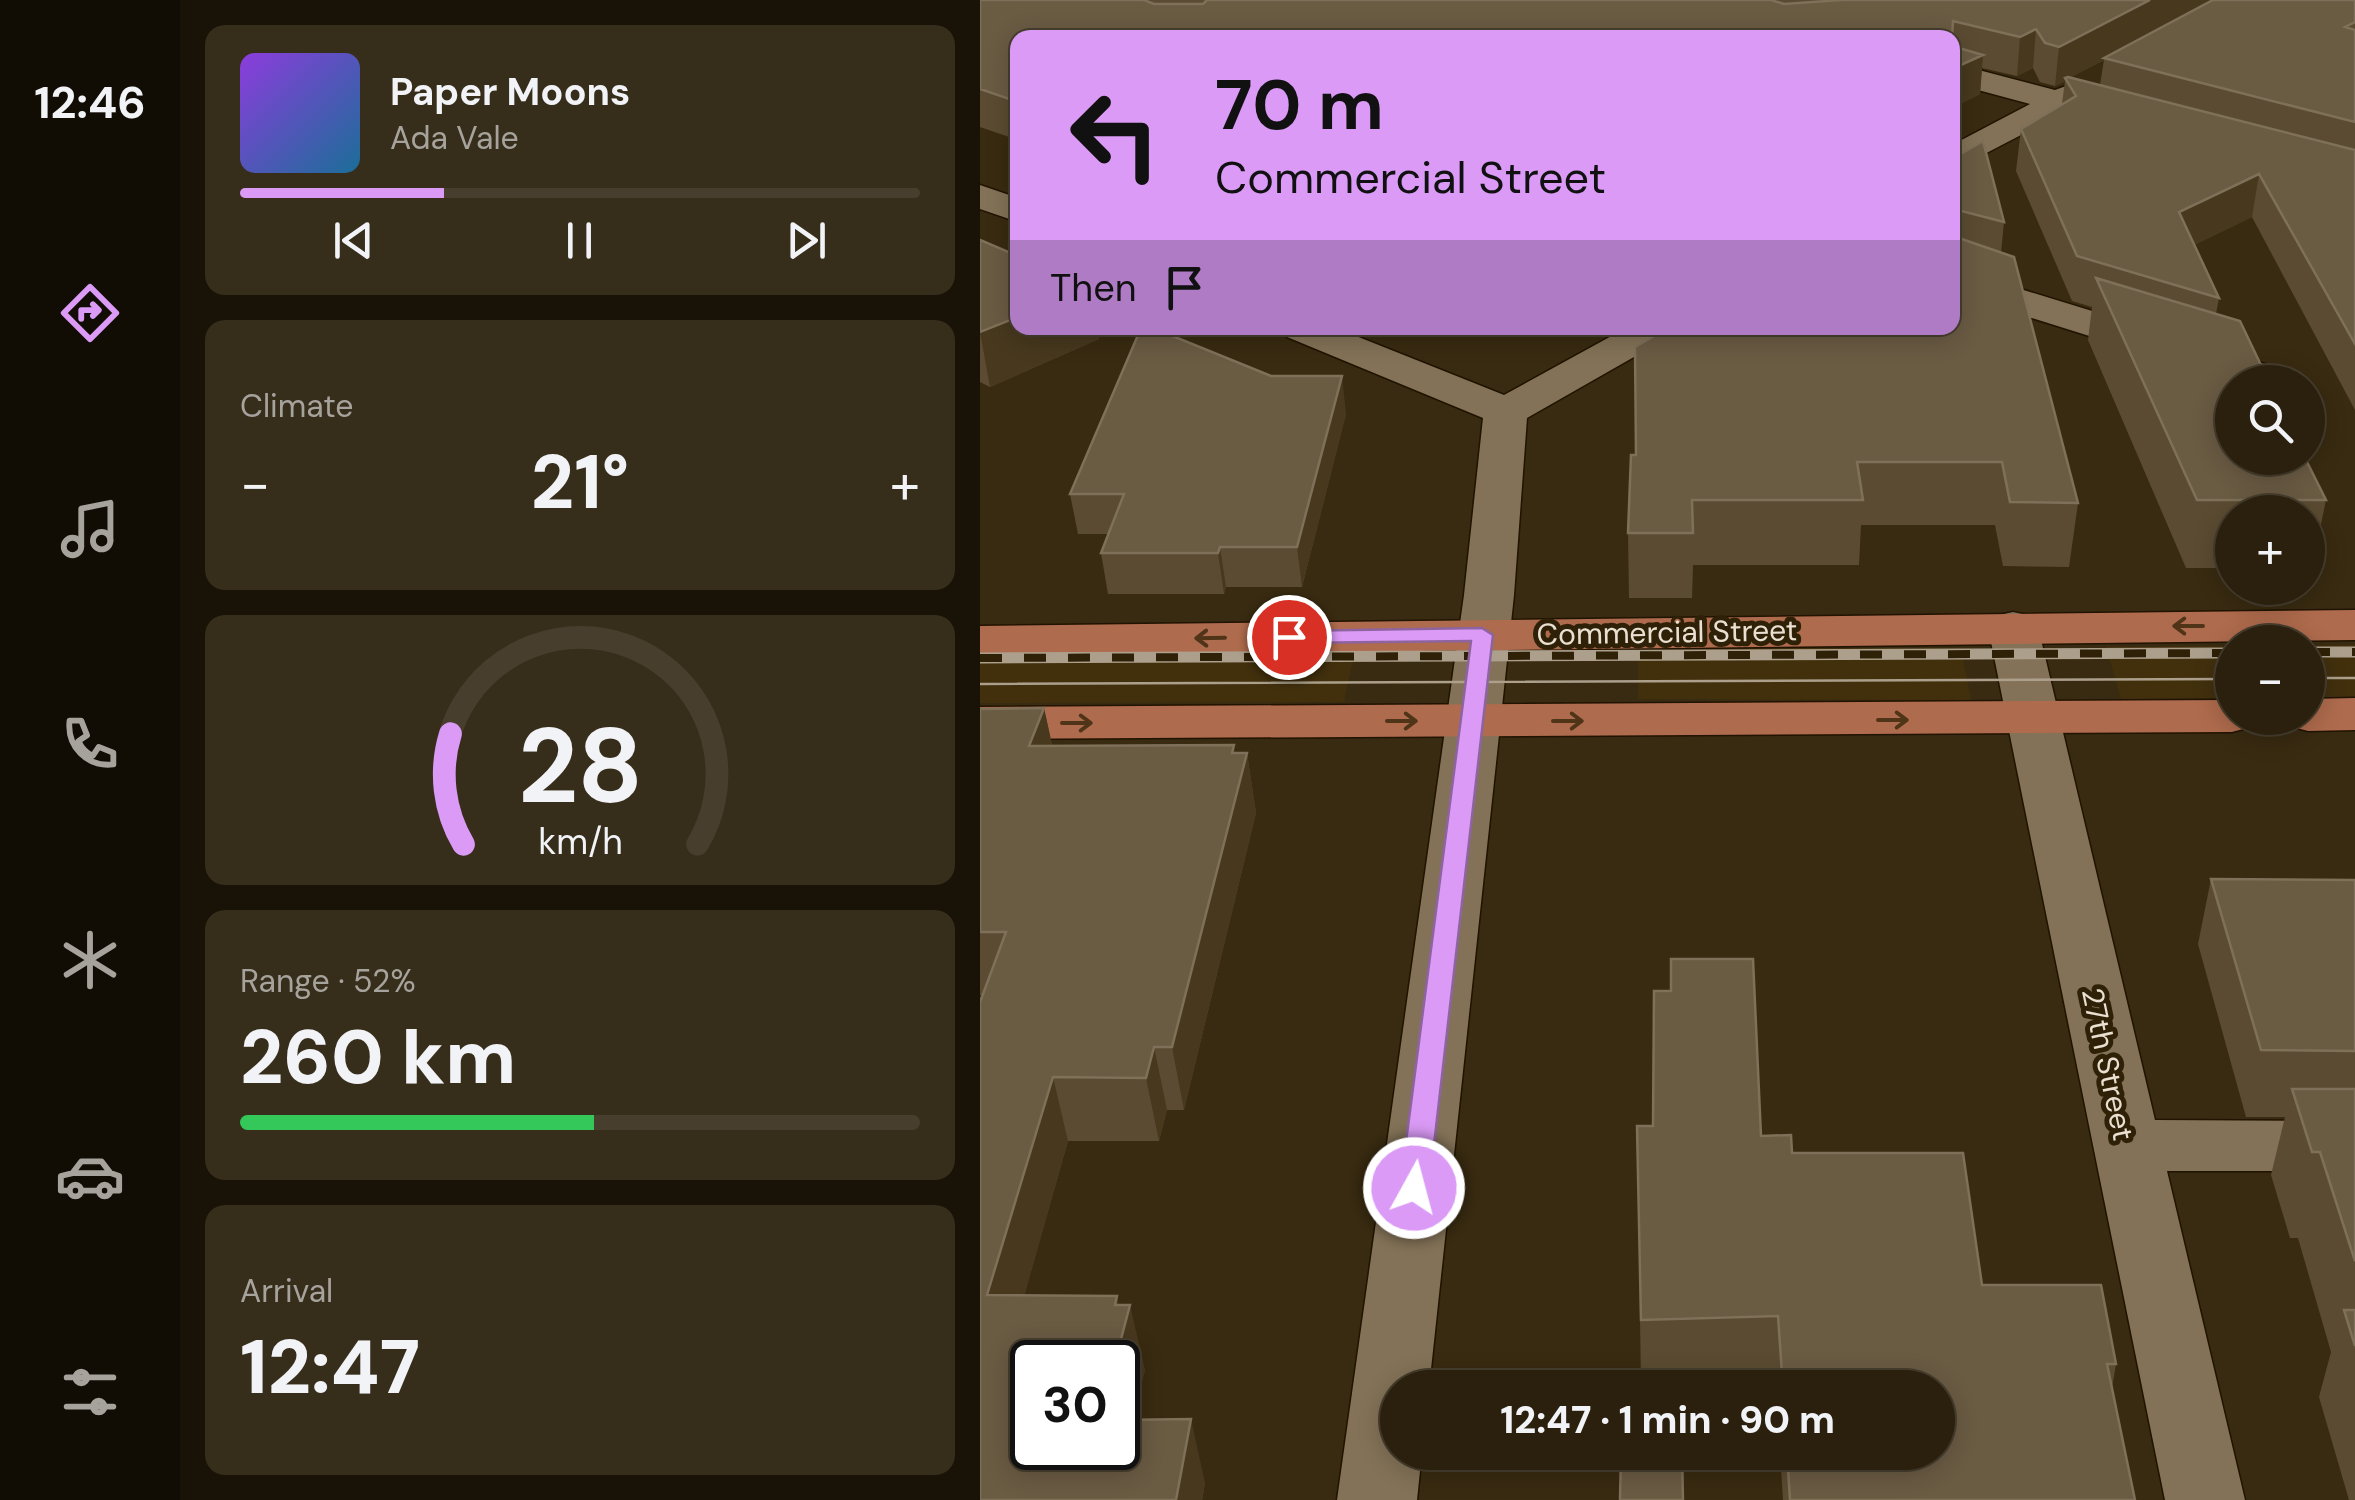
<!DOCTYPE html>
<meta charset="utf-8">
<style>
:root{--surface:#2b200d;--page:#372d1b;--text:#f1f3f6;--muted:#a6a39d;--line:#473e2e;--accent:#da9af6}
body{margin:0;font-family:"DM Sans",sans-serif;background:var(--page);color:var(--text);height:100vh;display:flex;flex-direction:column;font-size:38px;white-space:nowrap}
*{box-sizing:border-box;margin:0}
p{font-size:32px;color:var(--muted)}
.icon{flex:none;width:55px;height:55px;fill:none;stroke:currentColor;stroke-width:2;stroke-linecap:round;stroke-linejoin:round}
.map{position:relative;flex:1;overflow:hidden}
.sheet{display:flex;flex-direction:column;gap:25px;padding:25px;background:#181207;width:800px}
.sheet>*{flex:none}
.top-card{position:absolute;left:30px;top:30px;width:950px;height:305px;border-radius:20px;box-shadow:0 5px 25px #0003,0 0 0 2px var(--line);background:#da9af6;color:#111;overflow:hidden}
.tools{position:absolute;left:1235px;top:365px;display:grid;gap:20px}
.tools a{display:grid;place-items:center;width:110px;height:110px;border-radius:50%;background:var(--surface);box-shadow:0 5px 25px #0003,0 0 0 2px var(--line);font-size:50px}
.speed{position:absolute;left:30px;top:1340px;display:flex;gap:20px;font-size:50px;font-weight:700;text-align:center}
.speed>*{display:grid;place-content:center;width:130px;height:130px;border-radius:50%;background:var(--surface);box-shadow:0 5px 25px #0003,0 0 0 2px var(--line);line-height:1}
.speed .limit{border:5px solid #111;border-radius:15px;background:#fff;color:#111}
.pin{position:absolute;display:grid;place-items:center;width:85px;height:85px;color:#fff;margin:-42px;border:5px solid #fff;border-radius:50%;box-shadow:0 2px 10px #0007}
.me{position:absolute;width:110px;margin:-55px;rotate:7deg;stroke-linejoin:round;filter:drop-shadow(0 0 8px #0008)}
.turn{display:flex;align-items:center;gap:35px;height:210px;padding:0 40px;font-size:45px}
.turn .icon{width:130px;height:130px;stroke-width:2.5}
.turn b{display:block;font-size:70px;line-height:85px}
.then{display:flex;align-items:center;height:95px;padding:0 40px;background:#0003;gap:20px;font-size:38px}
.big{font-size:75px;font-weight:800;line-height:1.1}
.sheet .tile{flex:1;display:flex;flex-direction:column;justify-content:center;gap:15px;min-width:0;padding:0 35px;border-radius:20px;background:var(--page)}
.sheet .dial{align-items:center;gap:0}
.dial svg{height:260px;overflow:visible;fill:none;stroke:var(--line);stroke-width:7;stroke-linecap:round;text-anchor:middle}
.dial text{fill:var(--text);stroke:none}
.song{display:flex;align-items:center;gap:30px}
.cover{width:120px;height:120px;border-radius:15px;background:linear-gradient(135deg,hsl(270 70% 55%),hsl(200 70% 35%))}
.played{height:10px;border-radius:5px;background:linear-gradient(90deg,var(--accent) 30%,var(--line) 30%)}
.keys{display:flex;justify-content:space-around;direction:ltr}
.heat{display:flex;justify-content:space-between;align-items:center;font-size:55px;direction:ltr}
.charge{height:15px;border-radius:8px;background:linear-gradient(90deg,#34c759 52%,var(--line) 0)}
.trip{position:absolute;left:400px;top:1370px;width:575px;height:100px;border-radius:50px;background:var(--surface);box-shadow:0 5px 25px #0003,0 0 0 2px var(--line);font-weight:800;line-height:100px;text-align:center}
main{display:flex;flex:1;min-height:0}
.tab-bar{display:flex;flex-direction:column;width:180px;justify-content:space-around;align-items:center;background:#110d05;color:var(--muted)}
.tab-bar .icon{width:70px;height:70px}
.tab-bar .active{color:var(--accent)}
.tab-bar b{font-size:45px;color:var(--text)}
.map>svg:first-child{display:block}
</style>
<main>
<nav class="tab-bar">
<b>12:46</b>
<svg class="icon active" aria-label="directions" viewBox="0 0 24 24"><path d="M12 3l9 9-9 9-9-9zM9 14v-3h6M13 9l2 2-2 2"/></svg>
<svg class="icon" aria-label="music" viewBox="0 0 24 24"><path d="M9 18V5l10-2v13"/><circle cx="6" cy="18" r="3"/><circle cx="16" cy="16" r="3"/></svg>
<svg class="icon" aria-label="phone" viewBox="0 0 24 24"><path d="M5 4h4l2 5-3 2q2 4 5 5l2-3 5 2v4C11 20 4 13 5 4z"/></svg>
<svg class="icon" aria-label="climate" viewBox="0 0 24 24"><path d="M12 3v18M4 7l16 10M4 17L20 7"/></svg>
<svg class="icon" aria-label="car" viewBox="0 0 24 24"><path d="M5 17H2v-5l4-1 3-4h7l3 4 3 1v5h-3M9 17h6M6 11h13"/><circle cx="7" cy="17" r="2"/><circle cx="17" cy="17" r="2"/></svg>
<svg class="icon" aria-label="filters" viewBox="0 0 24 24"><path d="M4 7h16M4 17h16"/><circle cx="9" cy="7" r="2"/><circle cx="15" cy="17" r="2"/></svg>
</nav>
<section class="sheet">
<div class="tile">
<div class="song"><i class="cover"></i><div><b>Paper Moons</b><p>Ada Vale</p></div></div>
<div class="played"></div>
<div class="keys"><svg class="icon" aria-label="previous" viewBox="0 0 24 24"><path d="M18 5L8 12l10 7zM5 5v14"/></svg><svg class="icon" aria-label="pause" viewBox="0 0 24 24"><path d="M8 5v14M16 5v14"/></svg><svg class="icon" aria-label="next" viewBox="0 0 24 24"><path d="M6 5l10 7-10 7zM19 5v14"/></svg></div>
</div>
<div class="tile"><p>Climate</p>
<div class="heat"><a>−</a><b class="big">21°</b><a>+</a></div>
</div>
<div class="tile dial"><svg viewBox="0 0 100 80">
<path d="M14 69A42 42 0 1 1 86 69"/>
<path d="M14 69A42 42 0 0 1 10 35" stroke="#da9af6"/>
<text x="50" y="56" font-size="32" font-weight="700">28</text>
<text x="50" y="72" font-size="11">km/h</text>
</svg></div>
<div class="tile"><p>Range · 52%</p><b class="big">260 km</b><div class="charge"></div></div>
<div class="tile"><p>Arrival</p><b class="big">12:47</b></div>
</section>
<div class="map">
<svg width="1375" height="1500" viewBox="0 0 1375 1500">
<rect width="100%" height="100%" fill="#392b11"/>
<path fill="#42300d" d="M 1375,645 L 1375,697 L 1328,697 L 1328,646 Z
M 1252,646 L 1252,698 L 1141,699 L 1126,647 Z
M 658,648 L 981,648 L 991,700 L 658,699 Z
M 0,651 L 375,651 L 364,702 L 0,703 Z"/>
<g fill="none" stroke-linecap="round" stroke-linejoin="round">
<g stroke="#201300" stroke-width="3">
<path id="minor" d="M 972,63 L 1075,90 L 1097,82 L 1109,85 L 1114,92 L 1108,99 L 1167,115 L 1172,122 L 1167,129 L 1155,132 L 1083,113 L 972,171 L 972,145 L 1050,104 L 972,83 Z
M 0,185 L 38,198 L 38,222 L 0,209 Z
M 972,268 L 1304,370 L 1310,379 L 1308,382 L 1256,382 L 972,293 Z
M 301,328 L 356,328 L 524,395 L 646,328 L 695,328 L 689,337 L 547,418 L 534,595 L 449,1388 L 418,1388 L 418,1452 L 442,1452 L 437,1500 L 357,1500 L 484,595 L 503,418 L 307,337 Z
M 1033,612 L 1051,616 L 1058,627 L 1175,1120 L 1375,1121 L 1375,1171 L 1187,1171 L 1265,1500 L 1185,1500 L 1008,627 L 1015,616 Z"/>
</g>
<g stroke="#201300" stroke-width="3">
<path id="major" d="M 1375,610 L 1375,640 L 0,656 L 0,626 Z
M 1375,698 L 1375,730 L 1328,731 L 1309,726 L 1303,718 L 1328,718 L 1328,699 Z
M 1252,700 L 1252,718 L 1278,718 L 1271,727 L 1252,732 L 0,739 L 0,707 Z"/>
</g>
<use href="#minor" fill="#837257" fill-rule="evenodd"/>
<use href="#major" fill="#af6b4d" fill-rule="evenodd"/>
<path stroke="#aca08d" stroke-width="2.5" d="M 1328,678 L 1375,678
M 0,684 L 1252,679"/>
<g stroke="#aca08d" stroke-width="11">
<path id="rail" d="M 1328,652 L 1375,652
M 0,658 L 1252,653"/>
</g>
<use href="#rail" stroke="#2f2107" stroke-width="8" stroke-dasharray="22" stroke-linecap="butt"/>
</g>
<path fill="#5b4b32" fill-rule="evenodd" d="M 0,0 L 1375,0 L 1375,410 L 1272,217 L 1214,245 L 1239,298 L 1236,314 L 1346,500 L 1332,568 L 1328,568 L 1328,512 L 1252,512 L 1252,568 L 1206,568 L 1108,340 L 1112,307 L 1092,301 L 1036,171 L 1041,129 L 1082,104 L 1085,81 L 1075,86 L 1060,82 L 1053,68 L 1037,76 L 1002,68 L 1000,94 L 972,108 L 972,38 L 38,38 L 38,140 L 0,127 ZM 1124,60 L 1120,85 L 1091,77 Z
M 972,159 L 1024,222 L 1021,253 L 1098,503 L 1089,567 L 1023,566 L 1015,525 L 881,525 L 879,565 L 713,565 L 712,598 L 649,598 L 648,533 L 656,455 Z
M 0,240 L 38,328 L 117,328 L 119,339 L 10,387 L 0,382 Z
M 366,414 L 322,587 L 246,587 L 244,594 L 128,594 L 121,553 L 128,534 L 98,534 L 90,494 Z
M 64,708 L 72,746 L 267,753 L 276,813 L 204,1110 L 187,1110 L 179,1141 L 88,1141 L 44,1296 L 139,1305 L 165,1370 L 152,1419 L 225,1483 L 222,1500 L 0,1500 L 3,995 L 0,995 L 0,709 Z
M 1231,879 L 1375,880 L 1375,1500 L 1369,1500 L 1339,1397 L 1351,1352 L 1318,1238 L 1310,1238 L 1291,1175 L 1305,1117 L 1266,1117 L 1218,944 Z
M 657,1126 L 781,1136 L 812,1153 L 1002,1285 L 1136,1364 L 1132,1388 L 1155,1500 L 803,1500 L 800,1452 L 958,1452 L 958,1388 L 796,1388 L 795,1378 L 661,1383 Z"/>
<path fill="#47381e" d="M 1170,0 L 1236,0 L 1124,58 L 1124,60 L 1075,86 L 1079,47 Z
M 1056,29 L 1053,68 L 1037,76 L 1040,37 Z
M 1003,55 L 1000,94 L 972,108 L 972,69 Z
M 1279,174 L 1272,217 L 1192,256 L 1199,212 Z
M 38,317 L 38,328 L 117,328 L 119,339 L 10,387 L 0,332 Z
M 362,376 L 366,414 L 322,587 L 317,547 Z
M 240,547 L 246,587 L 244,594 L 238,553 Z
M 64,708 L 77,767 L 49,746 Z
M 254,745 L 259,783 L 267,753 L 276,813 L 204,1110 L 192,1047 Z
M 174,1047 L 187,1110 L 179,1141 L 166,1078 Z
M 73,1077 L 88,1141 L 26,1360 L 7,1295 Z
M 137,1296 L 144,1327 L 150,1305 L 165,1370 L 135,1484 L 138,1448 L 138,1362 L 135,1362 L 135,1305 Z
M 211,1419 L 225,1483 L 222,1500 L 196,1500 Z"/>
<path fill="#6a5b43" stroke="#7e7059" stroke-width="2.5" d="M 0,0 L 164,0 L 174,4 L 223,4 L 227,0 L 791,0 L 804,4 L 861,0 L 1170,0 L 1079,47 L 1065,43 L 1056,29 L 1040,37 L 973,21 L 972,38 L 38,38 L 38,102 L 0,89 Z
M 1233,0 L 1375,0 L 1375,22 L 1365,27 L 1375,30 L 1375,122 L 1124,58 Z
M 972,46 L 1003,55 L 972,69 Z
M 1088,77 L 1375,150 L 1375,344 L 1279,174 L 1199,212 L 1239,298 L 1097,256 L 1041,129 L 1096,96 L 1085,78 Z
M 1003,141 L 1024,222 L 974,209 L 973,236 L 1034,257 L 1098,503 L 1030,502 L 1022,462 L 877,462 L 883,500 L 712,500 L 713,533 L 648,533 L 651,455 L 656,455 L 655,347 L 688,328 L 972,328 L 972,159 Z
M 0,240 L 38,256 L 38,317 L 0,332 Z
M 1116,278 L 1260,321 L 1289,382 L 1252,382 L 1252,458 L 1325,458 L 1346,500 L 1217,500 Z
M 161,328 L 173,328 L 291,376 L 362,376 L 317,547 L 240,547 L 238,553 L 121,553 L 144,494 L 90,494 Z
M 64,708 L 49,746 L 254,745 L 252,753 L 267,753 L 192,1047 L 174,1047 L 166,1078 L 73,1077 L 7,1295 L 137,1296 L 135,1305 L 150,1305 L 135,1362 L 52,1362 L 52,1448 L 138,1448 L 138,1420 L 211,1419 L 196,1500 L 0,1500 L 0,1002 L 26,932 L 0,932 L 0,709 Z
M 1231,879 L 1375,880 L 1375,1051 L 1281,1050 Z
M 691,959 L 773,959 L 781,1136 L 811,1135 L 812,1153 L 983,1153 L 1002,1285 L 1121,1285 L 1136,1364 L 1127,1364 L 1155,1500 L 810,1500 L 807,1452 L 958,1452 L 958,1388 L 803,1388 L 798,1316 L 661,1320 L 657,1126 L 673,1126 L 674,991 L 691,991 Z
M 1312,1089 L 1375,1089 L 1375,1261 L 1340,1152 L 1332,1152 Z
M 1364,1310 L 1375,1310 L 1375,1346 Z
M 641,1452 L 702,1452 L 703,1500 L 640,1500 Z"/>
<defs><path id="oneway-shaft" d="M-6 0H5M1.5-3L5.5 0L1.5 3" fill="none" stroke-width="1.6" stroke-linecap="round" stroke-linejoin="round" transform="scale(2.5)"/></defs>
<g stroke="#4f3418">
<use href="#oneway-shaft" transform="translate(1208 626) rotate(180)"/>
<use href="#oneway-shaft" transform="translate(230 638) rotate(179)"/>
<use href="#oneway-shaft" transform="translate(913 720)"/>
<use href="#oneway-shaft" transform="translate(422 721)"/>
<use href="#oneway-shaft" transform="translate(588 721)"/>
<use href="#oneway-shaft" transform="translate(97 723)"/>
</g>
<path fill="#da9af6" stroke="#8e64a0" stroke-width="2.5" d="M 502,628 L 513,635 L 449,1188 L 445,1196 L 434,1199 L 424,1196 L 420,1188 L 491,641 L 309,643 L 298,637 L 309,631 Z"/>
<g text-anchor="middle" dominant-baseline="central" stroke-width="10" stroke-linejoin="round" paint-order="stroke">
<g font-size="30" fill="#eae0d1" stroke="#2f2107">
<text transform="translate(687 632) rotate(-1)">Commercial Street</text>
<text transform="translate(1128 1064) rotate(78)">27th Street</text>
</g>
</g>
</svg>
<div class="tools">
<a><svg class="icon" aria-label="search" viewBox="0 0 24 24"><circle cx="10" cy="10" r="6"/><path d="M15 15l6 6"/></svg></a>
<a>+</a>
<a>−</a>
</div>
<div class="speed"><div class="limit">30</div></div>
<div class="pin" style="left:309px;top:637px;background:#d93025"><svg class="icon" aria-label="arrive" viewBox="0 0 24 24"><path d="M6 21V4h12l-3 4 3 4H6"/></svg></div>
<svg class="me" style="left:434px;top:1188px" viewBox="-20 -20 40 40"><circle r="17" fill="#da9af6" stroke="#fff" stroke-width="3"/><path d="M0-11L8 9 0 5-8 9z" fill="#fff"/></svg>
<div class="trip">12:47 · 1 min · 90 m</div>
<div class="top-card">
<div class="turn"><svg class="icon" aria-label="left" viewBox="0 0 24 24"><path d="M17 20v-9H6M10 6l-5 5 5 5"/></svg><div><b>70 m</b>Commercial Street</div></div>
<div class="then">Then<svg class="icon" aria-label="arrive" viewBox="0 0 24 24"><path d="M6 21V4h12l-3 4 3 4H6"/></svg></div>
</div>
</div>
</main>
